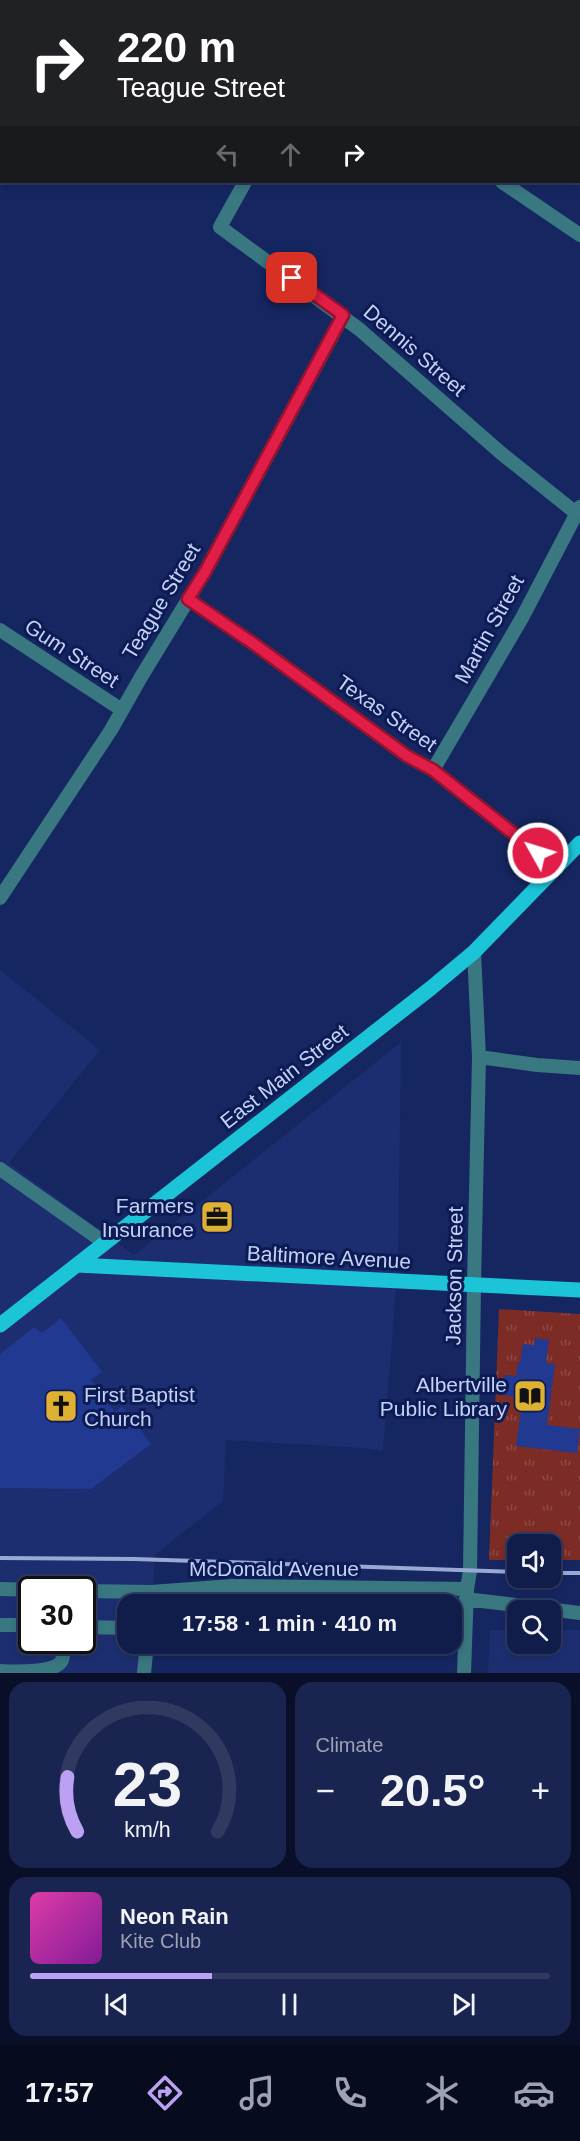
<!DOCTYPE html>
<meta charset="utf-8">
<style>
:root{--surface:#101c49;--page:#192550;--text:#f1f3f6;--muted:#9ca1b4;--line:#303a61;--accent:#bca0f2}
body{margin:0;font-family:Arial,sans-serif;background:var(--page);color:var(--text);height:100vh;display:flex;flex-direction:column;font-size:22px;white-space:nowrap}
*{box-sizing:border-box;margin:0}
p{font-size:20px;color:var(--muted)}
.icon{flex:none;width:33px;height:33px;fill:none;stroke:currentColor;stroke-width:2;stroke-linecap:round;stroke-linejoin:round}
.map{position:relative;height:1673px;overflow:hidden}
.details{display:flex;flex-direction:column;gap:9px;padding:9px;background:#090f28;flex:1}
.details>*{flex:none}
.top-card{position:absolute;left:0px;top:0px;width:580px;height:183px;box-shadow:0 3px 9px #0003,0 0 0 2px var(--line);background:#202124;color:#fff;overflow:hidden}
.controls{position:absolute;left:507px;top:1534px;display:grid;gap:12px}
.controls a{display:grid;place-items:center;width:54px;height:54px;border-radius:12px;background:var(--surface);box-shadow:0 3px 9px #0003,0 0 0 2px var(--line);font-size:30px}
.speed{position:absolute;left:18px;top:1576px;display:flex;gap:12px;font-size:30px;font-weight:700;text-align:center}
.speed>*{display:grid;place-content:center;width:78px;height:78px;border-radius:50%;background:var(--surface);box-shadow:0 3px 9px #0003,0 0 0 2px var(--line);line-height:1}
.speed .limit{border:3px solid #111;border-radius:9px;background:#fff;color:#111}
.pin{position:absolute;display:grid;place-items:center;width:51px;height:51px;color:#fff;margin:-26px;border-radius:12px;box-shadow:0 3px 9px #0006}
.me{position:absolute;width:66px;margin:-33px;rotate:309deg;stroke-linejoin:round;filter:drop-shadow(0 0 4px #0008)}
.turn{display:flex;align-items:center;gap:21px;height:126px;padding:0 18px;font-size:27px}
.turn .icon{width:78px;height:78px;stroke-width:2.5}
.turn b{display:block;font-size:42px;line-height:51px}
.lanes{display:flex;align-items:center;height:57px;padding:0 18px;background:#0003;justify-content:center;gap:30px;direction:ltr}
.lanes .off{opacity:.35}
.big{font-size:45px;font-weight:700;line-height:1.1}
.details .tile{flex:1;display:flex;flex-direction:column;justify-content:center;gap:9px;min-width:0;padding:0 21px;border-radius:18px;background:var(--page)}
.details .dial{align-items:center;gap:0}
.dial svg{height:156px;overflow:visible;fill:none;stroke:var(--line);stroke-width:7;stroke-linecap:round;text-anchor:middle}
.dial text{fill:var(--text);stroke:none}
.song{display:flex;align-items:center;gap:18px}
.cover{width:72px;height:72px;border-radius:9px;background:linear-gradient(135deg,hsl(320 70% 55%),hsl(290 70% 35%))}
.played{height:6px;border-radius:3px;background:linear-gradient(90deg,var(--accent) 35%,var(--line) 35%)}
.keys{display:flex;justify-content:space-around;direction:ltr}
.heat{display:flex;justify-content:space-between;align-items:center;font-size:33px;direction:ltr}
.details .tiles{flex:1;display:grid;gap:9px;grid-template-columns:1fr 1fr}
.tile:last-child{grid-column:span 2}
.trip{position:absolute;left:117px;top:1594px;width:345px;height:60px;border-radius:18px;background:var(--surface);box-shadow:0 3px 9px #0003,0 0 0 2px var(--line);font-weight:700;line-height:60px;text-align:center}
.tab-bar{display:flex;height:96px;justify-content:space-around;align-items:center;background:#060b1d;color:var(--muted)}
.tab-bar .icon{width:42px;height:42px}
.tab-bar .current{color:var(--accent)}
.tab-bar b{font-size:27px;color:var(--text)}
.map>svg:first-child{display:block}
</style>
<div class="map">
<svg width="580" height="1673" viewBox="0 0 580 1673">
<defs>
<pattern id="grass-tufts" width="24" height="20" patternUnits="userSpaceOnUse" patternTransform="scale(1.5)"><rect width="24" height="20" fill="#7d2b25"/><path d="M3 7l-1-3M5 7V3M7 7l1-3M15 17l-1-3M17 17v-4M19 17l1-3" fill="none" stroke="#8e4945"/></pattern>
</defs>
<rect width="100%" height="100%" fill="#152661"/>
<path fill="#1c2e70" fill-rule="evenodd" d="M 0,970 L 100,1050 L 9,1163 L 134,1255 L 401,1042 L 398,1265 L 383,1451 L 363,1448 L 226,1440 L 223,1501 L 155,1555 L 152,1605 L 128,1605 L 128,1644 L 150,1644 L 148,1673 L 0,1673 ZM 32,1590 L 82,1590 L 82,1641 L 32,1641 Z
M 490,1630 L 517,1630 L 518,1644 L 550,1644 L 551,1630 L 580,1630 L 580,1673 L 488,1673 Z"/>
<path fill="url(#grass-tufts)" d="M 499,1309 L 580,1314 L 580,1560 L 551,1560 L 550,1545 L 518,1545 L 517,1560 L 489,1560 Z"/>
<path fill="#223991" d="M 61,1318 L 102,1372 L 91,1380 L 115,1412 L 122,1406 L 151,1444 L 91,1489 L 0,1488 L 0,1354 L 34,1327 L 42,1333 Z
M 535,1338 L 549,1340 L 546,1363 L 555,1364 L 547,1425 L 580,1429 L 577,1453 L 516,1446 L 521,1409 L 515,1408 L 516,1397 L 502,1395 L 504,1375 L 516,1376 L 518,1362 L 520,1363 L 523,1344 L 534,1345 Z"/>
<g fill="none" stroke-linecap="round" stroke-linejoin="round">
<path stroke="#397881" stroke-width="14" d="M 247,0 L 249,2
M 245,182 L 220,227 L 359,329 L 501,453 L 576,513
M 502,182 L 580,235
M 188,599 L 254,644 L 407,756 L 433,770 L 557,868
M 0,630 L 122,710
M 433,770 L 522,618 L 580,507
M 0,898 L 111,730 L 141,677 L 205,572 L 343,316
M 479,1057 L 537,1065 L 580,1068
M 0,1169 L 105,1243
M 0,1589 L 38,1590
M 82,1591 L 151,1592 L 232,1586 L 467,1589
M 466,1599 L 580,1613
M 0,1625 L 32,1625
M 82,1627 L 128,1628
M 0,1671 C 15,1672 58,1673 62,1660 C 64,1655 63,1647 63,1641
M 144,1673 L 147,1644
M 464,1673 L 467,1589 L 470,1571 L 474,1285 L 479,1057 L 474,952"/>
<path stroke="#1bc4d7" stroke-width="15" d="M 77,1265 L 580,1290
M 0,1325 L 431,988 L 474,952 L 580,843"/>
<path stroke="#9aa9d3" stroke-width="4" d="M 0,1558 L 135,1559 L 518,1572
M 550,1573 L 580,1573"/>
</g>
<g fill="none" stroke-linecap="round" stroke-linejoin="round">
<g stroke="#92132f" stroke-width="15">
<path id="route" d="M 292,278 L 343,315 L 205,572 L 188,599 L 254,644 L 407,756 L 433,770 L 538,853"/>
</g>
<use href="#route" stroke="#e11d48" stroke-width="10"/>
</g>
<defs>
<g id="office-square" transform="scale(1.725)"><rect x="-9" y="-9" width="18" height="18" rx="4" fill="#deb133" stroke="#0d1b55"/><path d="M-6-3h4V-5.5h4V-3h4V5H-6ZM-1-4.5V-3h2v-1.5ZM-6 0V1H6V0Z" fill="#111"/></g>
<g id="library-square" transform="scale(1.725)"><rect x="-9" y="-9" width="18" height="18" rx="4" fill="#deb133" stroke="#0d1b55"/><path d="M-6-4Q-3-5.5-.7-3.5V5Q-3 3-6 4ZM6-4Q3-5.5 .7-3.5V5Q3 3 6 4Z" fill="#111"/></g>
<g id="church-square" transform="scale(1.725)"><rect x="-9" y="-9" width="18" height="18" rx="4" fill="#deb133" stroke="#0d1b55"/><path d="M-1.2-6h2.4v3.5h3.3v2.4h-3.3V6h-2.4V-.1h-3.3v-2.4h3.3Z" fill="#111"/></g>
</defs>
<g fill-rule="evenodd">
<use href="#office-square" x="217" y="1217"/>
<use href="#library-square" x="530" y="1396"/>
<use href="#church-square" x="61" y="1406"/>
</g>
<g text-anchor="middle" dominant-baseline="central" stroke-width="6" stroke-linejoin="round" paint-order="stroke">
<g font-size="21" fill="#c3d2f6" stroke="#0d1b55">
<text transform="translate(415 350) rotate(41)">Dennis Street</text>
<text transform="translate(161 601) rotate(-59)">Teague Street</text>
<text transform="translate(489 629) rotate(-61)">Martin Street</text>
<text transform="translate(72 653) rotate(33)">Gum Street</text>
<text transform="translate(387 713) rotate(35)">Texas Street</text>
<text transform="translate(284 1076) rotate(-38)">East Main Street</text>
<text transform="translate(329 1257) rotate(3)">Baltimore Avenue</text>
<text transform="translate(454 1276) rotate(-89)">Jackson Street</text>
<text x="274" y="1568">McDonald Avenue</text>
</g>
<g font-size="21" fill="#c3d2f6" stroke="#0d1b55" text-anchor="end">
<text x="194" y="1205">Farmers<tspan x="194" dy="24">Insurance</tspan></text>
<text x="507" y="1384">Albertville<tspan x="507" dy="24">Public Library</tspan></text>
<text x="84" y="1394" text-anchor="start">First Baptist<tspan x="84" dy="24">Church</tspan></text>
</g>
</g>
</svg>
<div class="controls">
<a><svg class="icon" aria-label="sound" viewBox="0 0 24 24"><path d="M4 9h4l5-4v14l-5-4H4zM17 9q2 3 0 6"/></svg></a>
<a><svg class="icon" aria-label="search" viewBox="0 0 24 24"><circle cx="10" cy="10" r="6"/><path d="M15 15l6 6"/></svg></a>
</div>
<div class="speed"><div class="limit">30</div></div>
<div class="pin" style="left:292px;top:278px;background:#d93025"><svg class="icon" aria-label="arrive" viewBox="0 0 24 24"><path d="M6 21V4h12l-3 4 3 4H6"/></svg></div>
<svg class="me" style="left:538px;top:853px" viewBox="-20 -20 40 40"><circle r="17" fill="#e11d48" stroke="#fff" stroke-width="3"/><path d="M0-11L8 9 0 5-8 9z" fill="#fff"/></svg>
<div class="trip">17:58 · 1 min · 410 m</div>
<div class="top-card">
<div class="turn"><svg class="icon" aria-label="right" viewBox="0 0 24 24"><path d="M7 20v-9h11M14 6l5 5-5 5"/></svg><div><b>220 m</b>Teague Street</div></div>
<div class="lanes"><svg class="icon off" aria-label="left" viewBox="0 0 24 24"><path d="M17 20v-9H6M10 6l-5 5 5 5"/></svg><svg class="icon off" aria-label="ahead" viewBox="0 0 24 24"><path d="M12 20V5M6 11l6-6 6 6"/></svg><svg class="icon" aria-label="right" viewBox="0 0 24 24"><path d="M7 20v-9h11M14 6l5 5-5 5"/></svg></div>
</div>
</div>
<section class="details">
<div class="tiles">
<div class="tile dial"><svg viewBox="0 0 100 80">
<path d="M14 69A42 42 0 1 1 86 69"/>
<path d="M14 69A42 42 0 0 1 9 41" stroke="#bca0f2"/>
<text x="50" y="56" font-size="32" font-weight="700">23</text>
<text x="50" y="72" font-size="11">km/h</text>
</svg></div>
<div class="tile"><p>Climate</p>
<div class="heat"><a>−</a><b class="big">20.5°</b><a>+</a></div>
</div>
<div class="tile">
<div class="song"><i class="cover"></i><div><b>Neon Rain</b><p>Kite Club</p></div></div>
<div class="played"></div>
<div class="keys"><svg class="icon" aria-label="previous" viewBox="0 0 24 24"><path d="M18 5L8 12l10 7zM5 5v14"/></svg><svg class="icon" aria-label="pause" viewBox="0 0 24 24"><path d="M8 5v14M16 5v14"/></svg><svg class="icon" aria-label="next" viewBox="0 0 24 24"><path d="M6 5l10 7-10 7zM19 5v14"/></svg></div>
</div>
</div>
</section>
<nav class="tab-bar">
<b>17:57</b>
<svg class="icon current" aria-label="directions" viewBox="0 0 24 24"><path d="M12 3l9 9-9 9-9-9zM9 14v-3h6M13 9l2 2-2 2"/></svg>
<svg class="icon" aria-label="music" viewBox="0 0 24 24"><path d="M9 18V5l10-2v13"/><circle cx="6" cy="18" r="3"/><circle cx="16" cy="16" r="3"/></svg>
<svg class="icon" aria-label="phone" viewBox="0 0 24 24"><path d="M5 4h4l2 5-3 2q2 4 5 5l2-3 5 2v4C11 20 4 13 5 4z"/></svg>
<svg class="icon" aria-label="climate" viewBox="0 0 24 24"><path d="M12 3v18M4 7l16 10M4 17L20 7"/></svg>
<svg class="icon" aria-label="car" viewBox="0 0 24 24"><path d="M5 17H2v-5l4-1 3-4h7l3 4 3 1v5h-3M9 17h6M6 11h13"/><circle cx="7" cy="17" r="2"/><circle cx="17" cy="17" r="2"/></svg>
</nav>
